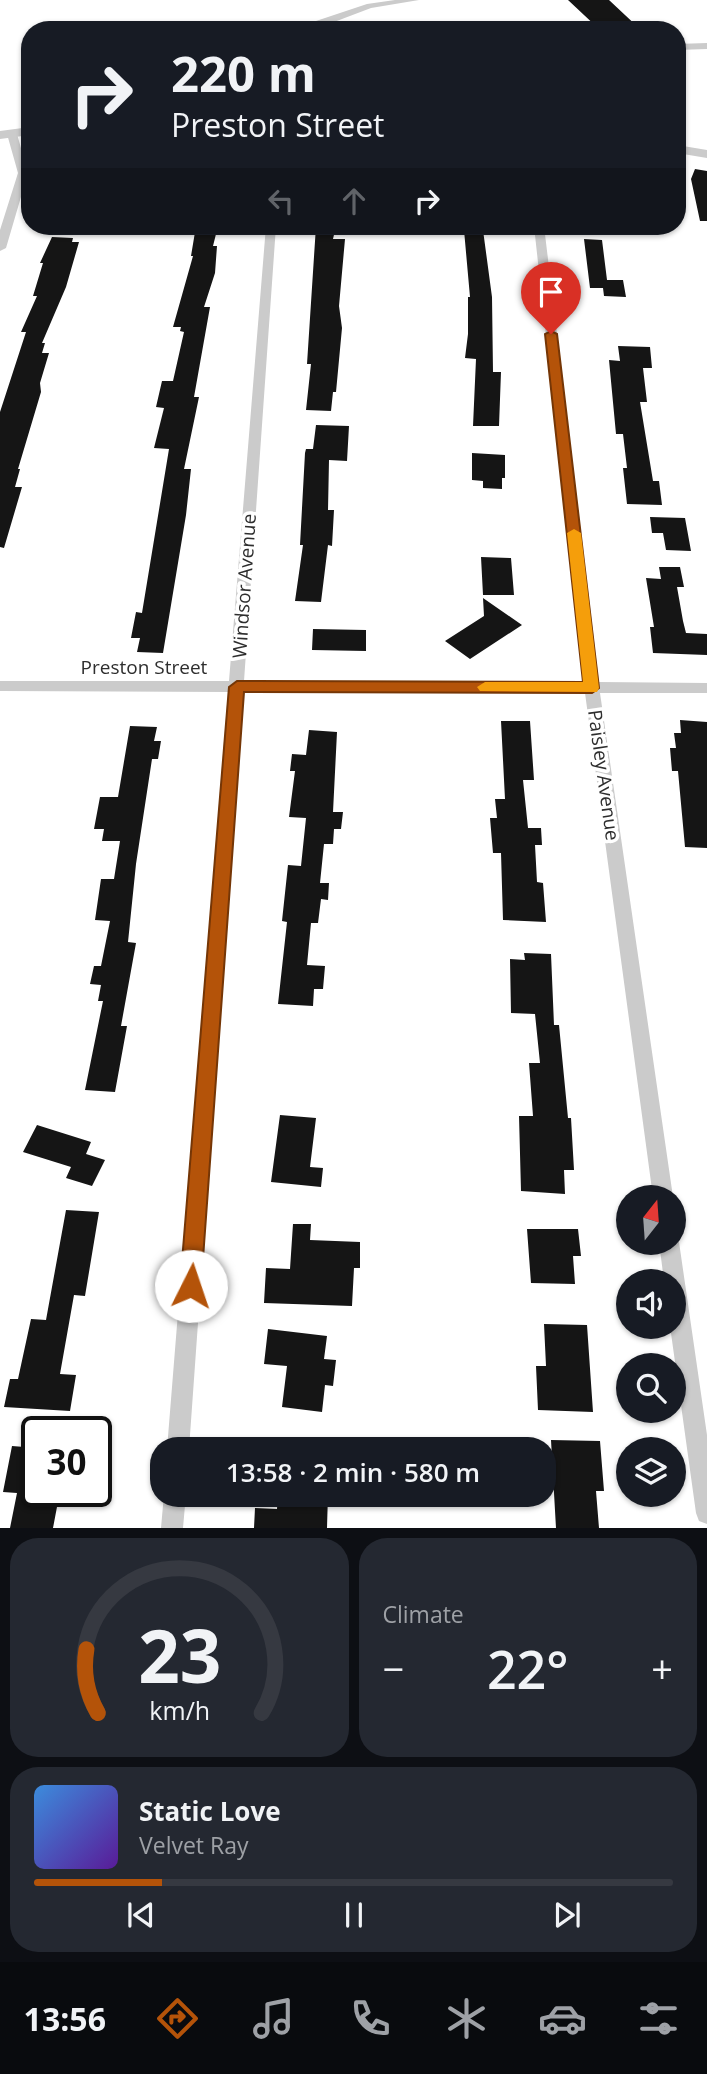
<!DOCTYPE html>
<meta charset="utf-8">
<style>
:root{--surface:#171b24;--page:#242831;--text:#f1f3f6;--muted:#9ea1a6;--line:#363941;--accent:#b45309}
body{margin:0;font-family:"Open Sans",sans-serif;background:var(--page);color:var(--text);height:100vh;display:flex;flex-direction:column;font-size:26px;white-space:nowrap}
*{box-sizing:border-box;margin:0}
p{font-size:23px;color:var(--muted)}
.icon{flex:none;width:38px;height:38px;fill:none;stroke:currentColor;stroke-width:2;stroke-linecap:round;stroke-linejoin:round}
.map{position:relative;height:1528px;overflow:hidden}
.details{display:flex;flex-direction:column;gap:10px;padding:10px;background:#0d0f14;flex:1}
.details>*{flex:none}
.top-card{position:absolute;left:21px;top:21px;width:665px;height:214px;border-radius:28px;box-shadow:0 2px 5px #0004;background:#171b24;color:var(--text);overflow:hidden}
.needle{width:46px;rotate:17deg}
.tools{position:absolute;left:616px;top:1185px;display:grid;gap:14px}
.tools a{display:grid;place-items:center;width:70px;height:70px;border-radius:50%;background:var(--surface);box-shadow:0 2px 5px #0004;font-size:35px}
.speed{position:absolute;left:21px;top:1416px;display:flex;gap:14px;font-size:35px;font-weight:700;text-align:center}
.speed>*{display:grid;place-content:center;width:91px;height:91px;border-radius:50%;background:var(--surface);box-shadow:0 2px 5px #0004;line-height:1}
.speed .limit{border:4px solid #111;border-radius:10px;background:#fff;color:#111}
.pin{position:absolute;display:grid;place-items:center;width:60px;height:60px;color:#fff;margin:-72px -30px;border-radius:50% 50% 50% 0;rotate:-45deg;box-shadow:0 0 7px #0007}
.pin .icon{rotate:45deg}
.me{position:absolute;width:77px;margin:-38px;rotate:4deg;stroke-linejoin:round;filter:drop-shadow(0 0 5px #0008)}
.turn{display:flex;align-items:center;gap:24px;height:147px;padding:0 35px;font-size:32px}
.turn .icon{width:91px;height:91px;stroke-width:2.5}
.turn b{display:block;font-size:49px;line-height:60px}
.lanes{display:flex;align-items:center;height:66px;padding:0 35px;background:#0003;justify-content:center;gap:35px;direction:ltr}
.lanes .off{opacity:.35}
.big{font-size:52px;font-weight:600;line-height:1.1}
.details .widget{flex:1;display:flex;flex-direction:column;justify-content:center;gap:10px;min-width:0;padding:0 24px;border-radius:28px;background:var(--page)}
.details .dial{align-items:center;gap:0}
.dial svg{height:182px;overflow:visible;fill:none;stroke:var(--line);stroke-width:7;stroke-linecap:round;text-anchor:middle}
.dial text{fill:var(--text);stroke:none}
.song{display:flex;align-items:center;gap:21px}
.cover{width:84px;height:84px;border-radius:10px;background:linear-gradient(135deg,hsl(210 70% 55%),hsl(270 70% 35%))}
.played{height:7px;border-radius:4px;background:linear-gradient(90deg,var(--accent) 20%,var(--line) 20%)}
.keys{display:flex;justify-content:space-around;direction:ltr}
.heat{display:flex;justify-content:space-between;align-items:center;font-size:38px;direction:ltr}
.details .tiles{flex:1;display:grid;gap:10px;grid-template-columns:1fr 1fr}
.widget:last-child{grid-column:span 2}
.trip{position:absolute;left:150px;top:1437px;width:406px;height:70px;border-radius:28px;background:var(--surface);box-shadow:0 2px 5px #0004;font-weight:600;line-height:70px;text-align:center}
.tabs{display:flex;height:112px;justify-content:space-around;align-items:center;background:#090b0e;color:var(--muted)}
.tabs .icon{width:49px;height:49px}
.tabs .current{color:var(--accent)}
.tabs b{font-size:32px;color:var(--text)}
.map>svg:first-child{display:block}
</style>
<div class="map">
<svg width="707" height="1528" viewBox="0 0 707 1528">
<rect width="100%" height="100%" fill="#fff"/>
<path fill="#151515" d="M 568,0 L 609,0 L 641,30 L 600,30 Z
M 695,169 L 707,171 L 707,221 L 700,221 L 691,179 Z
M 196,226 L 218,226 L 213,246 L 217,246 L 215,273 L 204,307 L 210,307 L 194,397 L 199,397 L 184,469 L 191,469 L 186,515 L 163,653 L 137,652 L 140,638 L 131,638 L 136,612 L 142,613 L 169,449 L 154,448 L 164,408 L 156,407 L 162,381 L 173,381 L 184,332 L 180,331 L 181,327 L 173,327 L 193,256 L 191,256 Z
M 316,226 L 336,226 L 333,239 L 345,239 L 339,306 L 342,328 L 336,392 L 333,392 L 331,411 L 306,410 L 311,364 L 307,364 Z
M 464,230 L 483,230 L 492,297 L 493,372 L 501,372 L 499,426 L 473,426 L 476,359 L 465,358 L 468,334 L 468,297 L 470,297 Z
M 52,237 L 73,238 L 72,242 L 79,242 L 66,287 L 42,343 L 45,343 L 42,353 L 49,353 L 40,383 L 41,392 L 18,469 L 20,469 L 15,487 L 22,487 L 4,548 L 0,547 L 0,412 L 26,332 L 21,332 L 37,296 L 33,296 L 43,263 L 40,263 Z
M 584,239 L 602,240 L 607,280 L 623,280 L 626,297 L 604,296 L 603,288 L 590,288 Z
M 618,346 L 650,347 L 652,368 L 643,368 L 647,402 L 640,402 L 653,481 L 659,481 L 662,505 L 627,504 L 623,468 L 627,468 L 623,434 L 616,434 L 609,360 L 620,361 Z
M 316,425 L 349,426 L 347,461 L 329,460 L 328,510 L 334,510 L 332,546 L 328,545 L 321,602 L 295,601 L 303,545 L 300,545 L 305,453 L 306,449 L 313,449 Z
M 472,453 L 505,455 L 505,478 L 502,478 L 502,489 L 483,488 L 483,481 L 472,480 Z
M 650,517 L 685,518 L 691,551 L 666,550 L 663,533 L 652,533 Z
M 481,557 L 511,558 L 514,595 L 483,595 Z
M 659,567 L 680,567 L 684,587 L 677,587 L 683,621 L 686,633 L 707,634 L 707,655 L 653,653 L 650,627 L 654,627 L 646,578 L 661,579 Z
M 483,598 L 522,625 L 470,659 L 445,641 L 484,616 Z
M 313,629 L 366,630 L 366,651 L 312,650 Z
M 680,720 L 707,722 L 707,848 L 685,847 L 678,771 L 672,771 L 670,748 L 676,748 L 674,733 L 681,733 Z
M 501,721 L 530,721 L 534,780 L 523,780 L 528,828 L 541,828 L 542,845 L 535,845 L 537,882 L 543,883 L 546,922 L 503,920 L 501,853 L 493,853 L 490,818 L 497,818 L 495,799 L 505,799 Z
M 130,726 L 157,727 L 154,741 L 161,741 L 158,759 L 152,759 L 136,864 L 128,942 L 136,943 L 121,1026 L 127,1026 L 115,1092 L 85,1090 L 103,1001 L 98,1001 L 101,985 L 90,984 L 94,966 L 101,966 L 110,921 L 95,920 L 101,879 L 114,879 L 120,841 L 102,841 L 104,829 L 94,829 L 100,797 L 118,797 Z
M 309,730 L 337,732 L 333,812 L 343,812 L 341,829 L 334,829 L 333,844 L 324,844 L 320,883 L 329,883 L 328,900 L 321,899 L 318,923 L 311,923 L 307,965 L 325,966 L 323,989 L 314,989 L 313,1006 L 278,1004 L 287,922 L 282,921 L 288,865 L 301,866 L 306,818 L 289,817 L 295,771 L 290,771 L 292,754 L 306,755 Z
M 524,953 L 551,954 L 554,1025 L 559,1025 L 568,1118 L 571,1118 L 574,1170 L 564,1170 L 565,1194 L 521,1191 L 519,1116 L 533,1116 L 529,1063 L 540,1063 L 535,1014 L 511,1013 L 510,959 L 525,960 Z
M 280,1115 L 316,1118 L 310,1167 L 323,1168 L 321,1187 L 271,1182 Z
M 37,1125 L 91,1142 L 86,1154 L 105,1160 L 92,1186 L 66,1178 L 71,1167 L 23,1152 Z
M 66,1210 L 99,1212 L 85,1296 L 74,1295 L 60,1374 L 76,1375 L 70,1411 L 4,1407 L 10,1379 L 18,1379 L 31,1319 L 46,1320 Z
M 293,1224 L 311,1224 L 310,1240 L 360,1242 L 360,1268 L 354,1268 L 352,1306 L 264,1303 L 266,1268 L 290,1269 Z
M 527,1229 L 578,1229 L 581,1256 L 573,1256 L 575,1284 L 531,1283 Z
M 544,1324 L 587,1325 L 593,1412 L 538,1410 L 536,1366 L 546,1366 Z
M 268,1329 L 327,1336 L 324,1359 L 336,1360 L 333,1386 L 325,1385 L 322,1412 L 282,1407 L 287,1366 L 264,1364 Z
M 551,1440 L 600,1441 L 604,1491 L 596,1491 L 599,1528 L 556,1528 Z
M 12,1446 L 37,1448 L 37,1491 L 60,1491 L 53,1528 L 10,1528 L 17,1493 L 3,1492 Z
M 278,1494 L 328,1494 L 327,1528 L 254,1528 L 255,1508 L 277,1509 Z"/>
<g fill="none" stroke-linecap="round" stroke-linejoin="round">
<path fill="#cbcbcb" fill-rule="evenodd" d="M 395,0 L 419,0 L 371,8 L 313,30 L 304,30 L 307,24 L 367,4 Z
M 707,43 L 707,49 L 677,50 L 677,44 Z
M 12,131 L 17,134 L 28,173 L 6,248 L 0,251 L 0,230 L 18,173 L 7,134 Z
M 266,226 L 276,226 L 244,681 L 584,682 L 534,226 L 544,226 L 599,682 L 707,683 L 707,693 L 600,693 L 673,1197 L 653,1197 L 585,693 L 243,692 L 189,1449 L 167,1449 L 228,692 L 0,691 L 0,681 L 229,681 Z
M 674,1234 L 679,1242 L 707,1435 L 707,1524 L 699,1521 L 696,1513 L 670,1326 L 674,1326 L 674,1281 L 664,1281 L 659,1242 L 674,1242 Z
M 164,1494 L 186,1494 L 183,1528 L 161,1528 Z"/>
<path fill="#cbcbcb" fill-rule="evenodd" d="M 30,127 L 30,135 L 0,139 L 0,131 Z
M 677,145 L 707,150 L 707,158 L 677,153 Z"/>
</g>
<path fill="#b45309" stroke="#753606" stroke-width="2" d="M 551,331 L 557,334 L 599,688 L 592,693 L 244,692 L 201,1286 L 198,1293 L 191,1296 L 183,1293 L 180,1286 L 229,687 L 237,681 L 583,682 L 545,334 Z"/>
<path fill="#f59e0b" d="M 574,529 L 581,533 L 599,688 L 597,692 L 480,691 L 477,687 L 485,682 L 583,682 L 567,533 Z"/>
<g text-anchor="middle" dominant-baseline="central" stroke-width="7" stroke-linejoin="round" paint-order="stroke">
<g font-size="19" fill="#2e2e2e" stroke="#fff">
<text transform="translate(244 586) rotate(-86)">Windsor Avenue</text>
<text x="144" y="667">Preston Street</text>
<text transform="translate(604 775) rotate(82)">Paisley Avenue</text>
</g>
</g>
</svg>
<div class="tools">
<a><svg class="needle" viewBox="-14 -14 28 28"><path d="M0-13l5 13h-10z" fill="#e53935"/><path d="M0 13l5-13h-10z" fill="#9ea1a6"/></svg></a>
<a><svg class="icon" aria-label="sound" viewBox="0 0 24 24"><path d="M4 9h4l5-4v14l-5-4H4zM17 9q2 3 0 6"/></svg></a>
<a><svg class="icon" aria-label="search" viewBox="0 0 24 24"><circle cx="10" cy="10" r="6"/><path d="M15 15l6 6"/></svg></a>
<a><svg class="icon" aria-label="layers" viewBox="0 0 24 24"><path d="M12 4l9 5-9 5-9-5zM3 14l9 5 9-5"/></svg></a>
</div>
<div class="speed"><div class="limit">30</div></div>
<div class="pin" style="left:551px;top:334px;background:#d93025"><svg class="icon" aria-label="arrive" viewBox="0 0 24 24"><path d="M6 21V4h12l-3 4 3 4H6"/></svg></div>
<svg class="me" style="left:191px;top:1286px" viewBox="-20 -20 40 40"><circle r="19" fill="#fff"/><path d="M0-13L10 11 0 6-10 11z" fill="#b45309"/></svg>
<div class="trip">13:58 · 2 min · 580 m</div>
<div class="top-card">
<div class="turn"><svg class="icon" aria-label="right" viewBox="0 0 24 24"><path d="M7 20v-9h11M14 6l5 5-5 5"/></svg><div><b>220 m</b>Preston Street</div></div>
<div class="lanes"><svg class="icon off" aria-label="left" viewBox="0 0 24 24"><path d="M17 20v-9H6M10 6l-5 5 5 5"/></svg><svg class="icon off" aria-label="ahead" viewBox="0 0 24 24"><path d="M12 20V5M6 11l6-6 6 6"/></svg><svg class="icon" aria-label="right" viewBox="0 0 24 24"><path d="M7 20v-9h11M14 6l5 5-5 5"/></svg></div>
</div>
</div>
<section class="details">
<div class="tiles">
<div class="widget dial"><svg viewBox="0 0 100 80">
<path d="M14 69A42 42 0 1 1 86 69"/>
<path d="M14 69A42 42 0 0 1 9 41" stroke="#b45309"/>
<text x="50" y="56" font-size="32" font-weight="700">23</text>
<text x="50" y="72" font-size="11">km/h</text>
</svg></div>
<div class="widget"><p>Climate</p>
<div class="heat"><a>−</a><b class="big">22°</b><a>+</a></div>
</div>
<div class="widget">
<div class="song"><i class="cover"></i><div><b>Static Love</b><p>Velvet Ray</p></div></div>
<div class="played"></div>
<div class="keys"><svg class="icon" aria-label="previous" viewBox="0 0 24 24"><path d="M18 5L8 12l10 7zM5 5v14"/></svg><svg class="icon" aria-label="pause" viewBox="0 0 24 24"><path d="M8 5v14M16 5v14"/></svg><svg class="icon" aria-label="next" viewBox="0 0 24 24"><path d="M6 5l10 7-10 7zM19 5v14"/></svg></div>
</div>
</div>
</section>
<nav class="tabs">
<b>13:56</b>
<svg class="icon current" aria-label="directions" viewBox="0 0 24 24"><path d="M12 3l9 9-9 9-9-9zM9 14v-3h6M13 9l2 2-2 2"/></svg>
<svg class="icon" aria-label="music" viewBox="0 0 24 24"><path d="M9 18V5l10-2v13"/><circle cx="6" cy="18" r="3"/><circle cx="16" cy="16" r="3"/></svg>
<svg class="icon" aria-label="phone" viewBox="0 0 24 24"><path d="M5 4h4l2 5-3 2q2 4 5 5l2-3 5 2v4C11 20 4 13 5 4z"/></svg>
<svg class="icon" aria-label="climate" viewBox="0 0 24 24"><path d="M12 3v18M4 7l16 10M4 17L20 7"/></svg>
<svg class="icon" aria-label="car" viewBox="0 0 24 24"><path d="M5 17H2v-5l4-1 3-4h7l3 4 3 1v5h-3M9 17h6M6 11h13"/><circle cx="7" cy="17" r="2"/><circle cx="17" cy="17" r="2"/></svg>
<svg class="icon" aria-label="filters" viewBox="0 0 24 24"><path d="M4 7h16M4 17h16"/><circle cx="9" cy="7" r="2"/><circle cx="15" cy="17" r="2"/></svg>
</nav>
